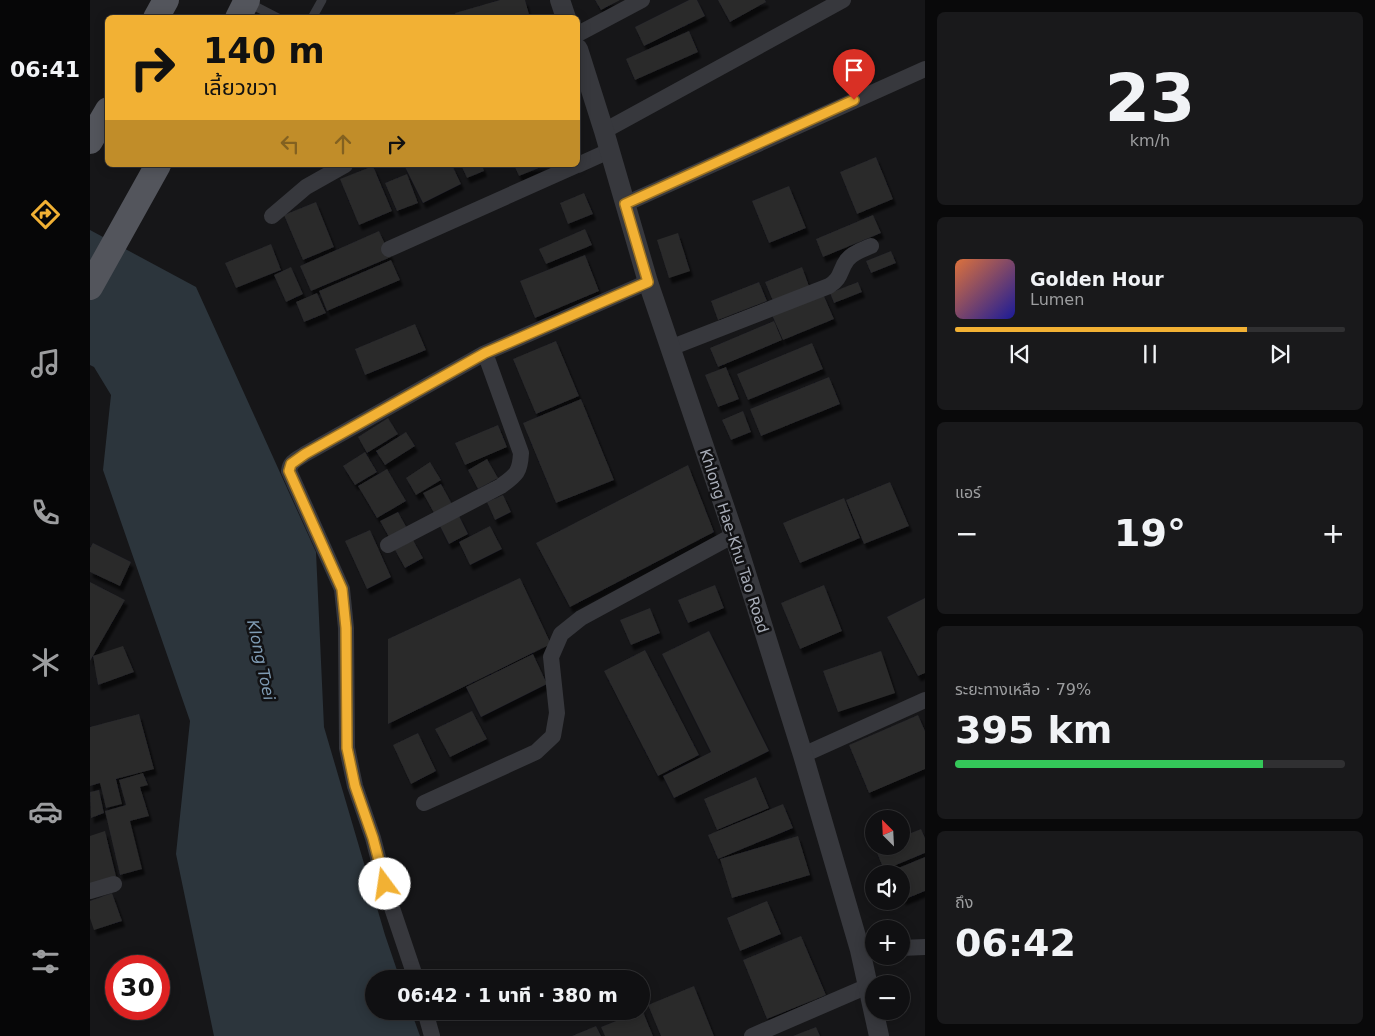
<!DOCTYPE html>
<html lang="th">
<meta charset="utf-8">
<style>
:root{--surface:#101012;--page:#19191b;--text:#f1f3f6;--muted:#9c9d9f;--line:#303032;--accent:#f2b134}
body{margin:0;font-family:"DejaVu Sans","Noto Sans Thai",sans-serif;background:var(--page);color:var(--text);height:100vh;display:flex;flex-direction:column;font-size:19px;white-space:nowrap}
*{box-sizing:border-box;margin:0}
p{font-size:16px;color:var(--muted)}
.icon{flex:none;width:28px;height:28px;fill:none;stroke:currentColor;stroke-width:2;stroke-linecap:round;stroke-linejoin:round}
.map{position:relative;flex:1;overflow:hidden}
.side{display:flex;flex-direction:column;gap:12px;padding:12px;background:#09090a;width:450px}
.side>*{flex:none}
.top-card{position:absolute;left:15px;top:15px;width:475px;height:152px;border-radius:8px;box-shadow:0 2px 12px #0003,0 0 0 1px var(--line);background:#f2b134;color:#111;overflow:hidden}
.needle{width:32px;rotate:336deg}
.tools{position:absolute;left:775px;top:810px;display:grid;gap:10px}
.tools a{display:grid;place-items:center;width:45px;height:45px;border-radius:50%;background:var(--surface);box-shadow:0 2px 12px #0003,0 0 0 1px var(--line);font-size:25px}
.speed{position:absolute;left:15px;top:955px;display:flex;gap:10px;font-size:25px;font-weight:700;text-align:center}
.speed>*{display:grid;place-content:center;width:65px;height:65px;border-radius:50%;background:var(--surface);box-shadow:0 2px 12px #0003,0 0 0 1px var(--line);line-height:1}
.speed .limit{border:8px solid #d22;background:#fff;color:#111}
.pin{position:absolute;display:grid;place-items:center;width:42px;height:42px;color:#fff;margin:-51px -21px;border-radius:50% 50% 50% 0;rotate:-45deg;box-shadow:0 0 5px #0007}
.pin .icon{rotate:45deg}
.me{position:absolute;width:55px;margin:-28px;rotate:346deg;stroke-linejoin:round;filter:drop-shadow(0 0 4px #0008)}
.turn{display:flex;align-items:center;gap:18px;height:105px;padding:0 15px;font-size:22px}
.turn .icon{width:65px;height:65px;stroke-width:2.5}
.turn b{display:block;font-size:35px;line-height:42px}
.lanes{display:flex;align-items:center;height:48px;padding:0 15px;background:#0003;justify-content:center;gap:25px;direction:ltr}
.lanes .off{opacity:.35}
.big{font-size:38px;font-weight:800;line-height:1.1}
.side .widget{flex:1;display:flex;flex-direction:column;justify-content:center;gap:8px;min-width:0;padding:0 18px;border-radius:8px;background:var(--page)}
.side .dial{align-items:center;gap:0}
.dial b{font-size:65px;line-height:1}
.song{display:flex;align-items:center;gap:15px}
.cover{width:60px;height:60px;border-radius:8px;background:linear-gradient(135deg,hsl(20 70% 55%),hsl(240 70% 35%))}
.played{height:5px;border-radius:2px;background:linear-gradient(90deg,var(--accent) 75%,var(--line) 75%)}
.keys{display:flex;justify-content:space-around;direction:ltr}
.heat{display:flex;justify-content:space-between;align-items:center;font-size:28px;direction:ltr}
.charge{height:8px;border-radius:4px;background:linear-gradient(90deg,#34c759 79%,var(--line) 0)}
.trip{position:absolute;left:275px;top:970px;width:285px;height:50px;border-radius:25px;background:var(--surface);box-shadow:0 2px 12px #0003,0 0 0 1px var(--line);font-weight:800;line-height:50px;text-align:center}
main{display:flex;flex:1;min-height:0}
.menu{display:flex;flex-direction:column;width:90px;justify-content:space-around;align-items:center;background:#060607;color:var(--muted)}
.menu .icon{width:35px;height:35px}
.menu .current{color:var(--accent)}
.menu b{font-size:22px;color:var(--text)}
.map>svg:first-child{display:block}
</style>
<main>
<nav class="menu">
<b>06:41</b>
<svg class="icon current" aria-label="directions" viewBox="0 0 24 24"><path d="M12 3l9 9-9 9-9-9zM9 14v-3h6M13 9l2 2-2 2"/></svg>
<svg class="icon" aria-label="music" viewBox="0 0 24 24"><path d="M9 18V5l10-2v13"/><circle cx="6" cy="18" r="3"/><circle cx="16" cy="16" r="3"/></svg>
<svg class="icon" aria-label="phone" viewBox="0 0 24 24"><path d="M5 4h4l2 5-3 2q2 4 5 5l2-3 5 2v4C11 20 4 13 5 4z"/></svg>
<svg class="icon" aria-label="climate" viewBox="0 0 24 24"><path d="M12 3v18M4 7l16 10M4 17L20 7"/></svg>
<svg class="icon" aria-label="car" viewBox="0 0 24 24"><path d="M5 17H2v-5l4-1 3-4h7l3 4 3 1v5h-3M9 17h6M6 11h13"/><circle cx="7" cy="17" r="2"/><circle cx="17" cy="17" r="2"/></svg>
<svg class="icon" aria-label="filters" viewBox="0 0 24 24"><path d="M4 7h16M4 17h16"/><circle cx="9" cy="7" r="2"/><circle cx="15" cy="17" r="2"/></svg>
</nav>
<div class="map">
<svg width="835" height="1036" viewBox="0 0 835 1036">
<defs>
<filter id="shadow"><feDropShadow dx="3" dy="5.5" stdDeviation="1" flood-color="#0009"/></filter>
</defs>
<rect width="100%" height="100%" fill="#161618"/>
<path fill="#2c353c" d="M 0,230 L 106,287 L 226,552 L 234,727 L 295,935 L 310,979 L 284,979 L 284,1011 L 321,1011 L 330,1036 L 124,1036 L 86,854 L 100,721 L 13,470 L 21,395 L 4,367 L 0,365 Z"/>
<path fill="#29292c" filter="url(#shadow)" d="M 410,0 L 435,0 L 440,18 L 367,18 L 365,13 Z
M 505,0 L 530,0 L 511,10 Z
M 599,0 L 607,0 L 615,16 L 554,46 L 545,27 Z
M 628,0 L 675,0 L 676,2 L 640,22 Z
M 599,31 L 608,52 L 545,80 L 536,59 Z
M 786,157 L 803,199 L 767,214 L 750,172 Z
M 314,165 L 362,165 L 371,184 L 333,203 Z
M 371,165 L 392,165 L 394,171 L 377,178 Z
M 424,165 L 456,165 L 429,176 Z
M 283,166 L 302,211 L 269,225 L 250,179 Z
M 317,174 L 328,203 L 307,211 L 295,183 Z
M 699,186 L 716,228 L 679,243 L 662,201 Z
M 494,193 L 503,214 L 478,224 L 470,203 Z
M 226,202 L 244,247 L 213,260 L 194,215 Z
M 783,215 L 791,233 L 733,257 L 726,239 Z
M 495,229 L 502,245 L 456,264 L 449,249 Z
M 289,231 L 301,257 L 221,291 L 210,266 Z
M 588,233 L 600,271 L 579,278 L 567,240 Z
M 181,244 L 191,270 L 146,288 L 135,263 Z
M 801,251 L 806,263 L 781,273 L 776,261 Z
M 495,255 L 509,291 L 445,318 L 430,281 Z
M 301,260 L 310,280 L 237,311 L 229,291 Z
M 201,267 L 213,294 L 196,302 L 184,275 Z
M 712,267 L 719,286 L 683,301 L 675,282 Z
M 669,282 L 677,301 L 628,320 L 621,301 Z
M 768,282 L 772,292 L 744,303 L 740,293 Z
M 227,293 L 236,313 L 214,322 L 206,302 Z
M 733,294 L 744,319 L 693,340 L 682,315 Z
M 684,321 L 692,340 L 628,367 L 620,348 Z
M 325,324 L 336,350 L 275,375 L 265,349 Z
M 466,341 L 489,396 L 446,414 L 423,359 Z
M 722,343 L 733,369 L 658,400 L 647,374 Z
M 636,367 L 649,399 L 628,407 L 615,375 Z
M 739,377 L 750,404 L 671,436 L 660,409 Z
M 491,399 L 524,480 L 466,503 L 433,423 Z
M 653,411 L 661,432 L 641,440 L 632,420 Z
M 298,418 L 308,434 L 277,453 L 268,437 Z
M 408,425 L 417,447 L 375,465 L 365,443 Z
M 316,432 L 325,446 L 295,465 L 286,451 Z
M 275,452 L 287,472 L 265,485 L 253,466 Z
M 397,459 L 408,478 L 388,489 L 378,470 Z
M 340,462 L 351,480 L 326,495 L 316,478 Z
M 598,465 L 624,532 L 480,607 L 446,543 Z
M 297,469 L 316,501 L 287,518 L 268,486 Z
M 800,482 L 819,526 L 774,544 L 756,500 Z
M 351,484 L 362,504 L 344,513 L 333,493 Z
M 413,495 L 421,512 L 405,520 L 397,502 Z
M 754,498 L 770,538 L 710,563 L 693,523 Z
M 308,512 L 318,530 L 300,539 L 290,521 Z
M 369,516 L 378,534 L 359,544 L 350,526 Z
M 400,526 L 412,549 L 380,565 L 369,542 Z
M 280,530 L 301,577 L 277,589 L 255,541 Z
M 323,540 L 333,558 L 315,568 L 305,550 Z
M 3,543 L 41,562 L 30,586 L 0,572 L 0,548 Z
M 430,578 L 461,644 L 298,724 L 298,639 Z
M 0,582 L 35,600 L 0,661 Z
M 625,585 L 634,608 L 598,623 L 588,600 Z
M 734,585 L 752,631 L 710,649 L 691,603 Z
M 835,598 L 835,673 L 828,676 L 797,617 Z
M 560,608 L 570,633 L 541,645 L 530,620 Z
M 619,631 L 679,751 L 584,798 L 573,776 L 621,752 L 572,654 Z
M 33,646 L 44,672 L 8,685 L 3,656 Z
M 555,650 L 609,755 L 568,776 L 514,671 Z
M 791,651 L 805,693 L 748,712 L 733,671 Z
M 443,654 L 457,684 L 391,717 L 376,687 Z
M 382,711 L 397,739 L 360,757 L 345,729 Z
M 49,714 L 64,769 L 26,779 L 32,804 L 16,808 L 10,783 L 0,786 L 0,727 Z
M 828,715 L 835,731 L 835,769 L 779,793 L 759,745 Z
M 328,733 L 346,771 L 321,784 L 303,745 Z
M 53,773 L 58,785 L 50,787 L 59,816 L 40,821 L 52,869 L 30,875 L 15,811 L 36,805 L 29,780 Z
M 666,777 L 679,808 L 627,830 L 614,799 Z
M 9,790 L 14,813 L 1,818 L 0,792 Z
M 693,804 L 703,828 L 628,859 L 618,835 Z
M 831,829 L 835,838 L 835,853 L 794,870 L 785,848 L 789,846 L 811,846 L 811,837 Z
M 15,831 L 26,876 L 0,884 L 0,836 Z
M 708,836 L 720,875 L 642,898 L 630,859 Z
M 835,857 L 835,891 L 813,900 L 811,895 L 811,874 L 802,874 L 801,871 Z
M 22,893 L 32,921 L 4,930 L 0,918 L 0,901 Z
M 677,901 L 691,934 L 650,951 L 637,918 Z
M 711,936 L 736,995 L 677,1019 L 653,960 Z
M 604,986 L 624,1036 L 571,1036 L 558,1005 Z
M 551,1007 L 563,1036 L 515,1036 L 511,1027 L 551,1011 Z
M 506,1026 L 511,1036 L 482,1036 Z
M 726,1027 L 730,1036 L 703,1036 Z"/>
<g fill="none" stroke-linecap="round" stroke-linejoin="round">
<path stroke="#37383d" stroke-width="9" d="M 159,3 L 188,18
M 222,18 L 232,0"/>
<path stroke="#37383d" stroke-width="16" d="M 488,34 L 552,0
M 514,131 L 753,0
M 488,165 L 519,151
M 535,204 L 835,69
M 182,216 L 216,187 L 255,165
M 299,249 L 487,165
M 580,348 L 739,286 C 752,278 749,271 757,260 C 762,253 774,249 781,246
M 298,545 L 411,486 C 426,475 430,473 431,453 L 395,353
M 713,755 L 835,700
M 334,803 L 446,752 L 463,736 L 467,713 L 461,657 L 471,634 L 491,618 L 644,535
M 0,891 L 24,884
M 811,948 L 835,947
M 326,979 L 299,899 L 283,838 L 265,786 L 257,748 L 256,628 L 252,589 L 199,471 C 200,461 208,459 215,454 L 395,353 L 558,282
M 335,1011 L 342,1036
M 662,1036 L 778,986"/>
<path stroke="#37383d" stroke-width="20" d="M 470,0 L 476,18
M 488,49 L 514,131 L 558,282 L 644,535 L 713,755 L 770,950 L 789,1036"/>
<path stroke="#53555c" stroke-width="26" d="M 66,18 L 76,0
M 148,18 L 157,0
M 0,141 L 18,110
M 0,287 L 68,165"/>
</g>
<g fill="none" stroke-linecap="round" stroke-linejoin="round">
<g stroke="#9d7322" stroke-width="12">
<path id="route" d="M 295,884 L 283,838 L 265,786 L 257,748 L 256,628 L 252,589 L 199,471 L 201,464 L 215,454 L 395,353 L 558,282 L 535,204 L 764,100"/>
</g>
<use href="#route" stroke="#f2b134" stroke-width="9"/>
</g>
<g text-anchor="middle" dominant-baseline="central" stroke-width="5" stroke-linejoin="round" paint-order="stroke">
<g font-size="15" fill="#a8adb8" stroke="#111113">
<text transform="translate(644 541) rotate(72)">Khlong Hae-Khu Tao Road</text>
</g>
<g font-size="16" font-style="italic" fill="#7f9bb3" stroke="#111113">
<text transform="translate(171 660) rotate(78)">Klong Toei</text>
</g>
</g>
</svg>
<div class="tools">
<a><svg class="needle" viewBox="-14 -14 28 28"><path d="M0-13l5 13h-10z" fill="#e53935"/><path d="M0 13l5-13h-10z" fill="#9c9d9f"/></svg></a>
<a><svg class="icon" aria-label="sound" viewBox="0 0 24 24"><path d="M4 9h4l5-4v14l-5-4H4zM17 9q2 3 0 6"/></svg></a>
<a>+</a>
<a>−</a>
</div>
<div class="speed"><div class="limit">30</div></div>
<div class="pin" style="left:764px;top:100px;background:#d93025"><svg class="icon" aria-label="arrive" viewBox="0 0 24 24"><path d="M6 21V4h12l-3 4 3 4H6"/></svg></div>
<svg class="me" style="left:295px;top:884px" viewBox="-20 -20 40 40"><circle r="19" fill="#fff"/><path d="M0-13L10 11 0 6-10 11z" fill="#f2b134"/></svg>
<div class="trip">06:42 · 1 นาที · 380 m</div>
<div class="top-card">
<div class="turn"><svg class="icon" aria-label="right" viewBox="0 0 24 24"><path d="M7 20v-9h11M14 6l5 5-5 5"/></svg><div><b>140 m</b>เลี้ยวขวา</div></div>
<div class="lanes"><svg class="icon off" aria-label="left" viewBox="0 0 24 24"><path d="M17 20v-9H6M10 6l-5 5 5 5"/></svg><svg class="icon off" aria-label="ahead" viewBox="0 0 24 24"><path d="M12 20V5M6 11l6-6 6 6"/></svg><svg class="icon" aria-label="right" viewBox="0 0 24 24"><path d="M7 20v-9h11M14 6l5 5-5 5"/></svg></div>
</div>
</div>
<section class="side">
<div class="widget dial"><b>23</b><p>km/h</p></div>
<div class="widget">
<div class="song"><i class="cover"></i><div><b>Golden Hour</b><p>Lumen</p></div></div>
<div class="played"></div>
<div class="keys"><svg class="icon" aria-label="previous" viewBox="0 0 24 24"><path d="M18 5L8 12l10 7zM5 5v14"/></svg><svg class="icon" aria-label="pause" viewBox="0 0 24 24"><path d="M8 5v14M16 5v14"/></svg><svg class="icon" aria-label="next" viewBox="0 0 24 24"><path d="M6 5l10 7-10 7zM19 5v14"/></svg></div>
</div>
<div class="widget"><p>แอร์</p>
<div class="heat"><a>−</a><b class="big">19°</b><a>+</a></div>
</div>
<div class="widget"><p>ระยะทางเหลือ · 79%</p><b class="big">395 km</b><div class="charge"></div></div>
<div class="widget"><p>ถึง</p><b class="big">06:42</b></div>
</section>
</main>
